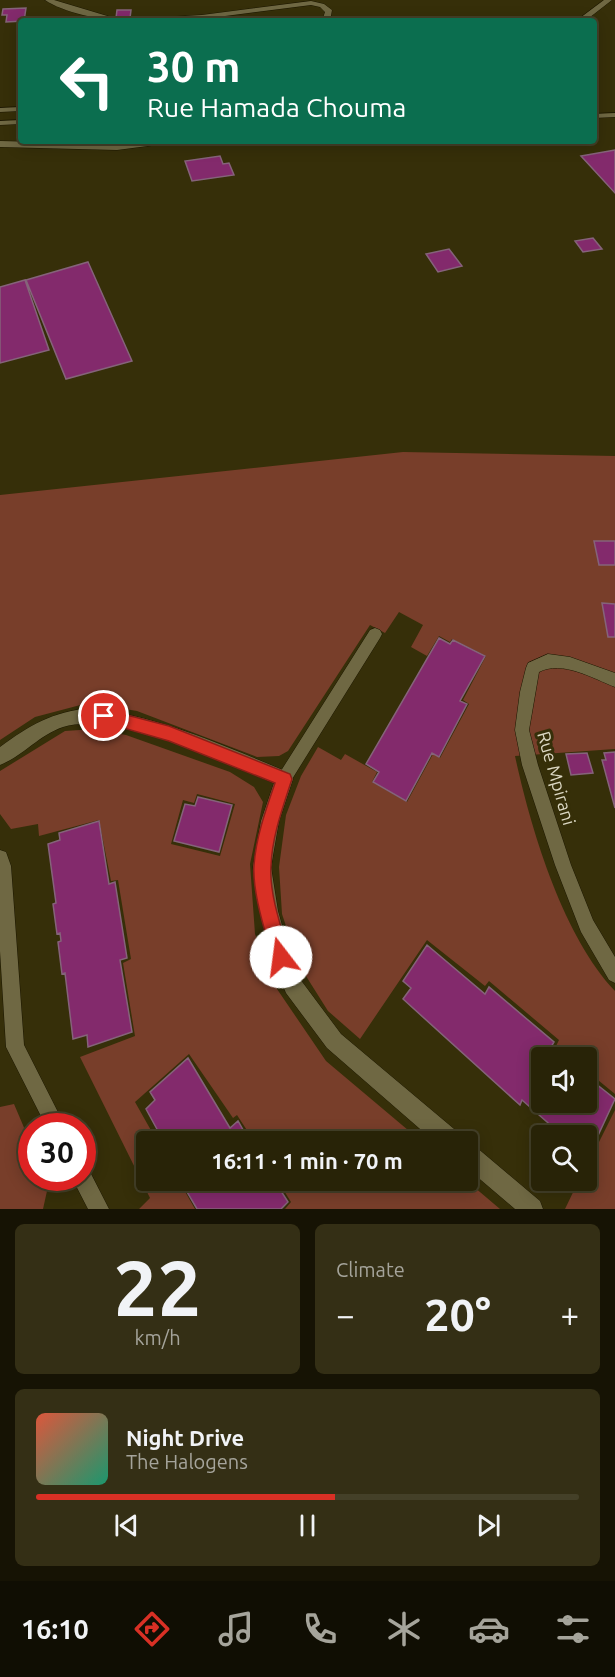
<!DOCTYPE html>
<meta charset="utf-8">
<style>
:root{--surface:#282307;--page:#342f15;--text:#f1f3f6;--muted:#a5a49b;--line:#444028;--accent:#d93025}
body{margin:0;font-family:Ubuntu,sans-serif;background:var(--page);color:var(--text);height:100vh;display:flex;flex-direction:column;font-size:22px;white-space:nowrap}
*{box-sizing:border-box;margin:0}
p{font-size:20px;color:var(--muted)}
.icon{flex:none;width:33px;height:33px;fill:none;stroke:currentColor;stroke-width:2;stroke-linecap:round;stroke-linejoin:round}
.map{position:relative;height:1209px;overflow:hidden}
.sheet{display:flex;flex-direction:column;gap:15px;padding:15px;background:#161304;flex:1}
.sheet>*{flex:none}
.banner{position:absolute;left:18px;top:18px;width:579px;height:126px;border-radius:6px;box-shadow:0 3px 15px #0003,0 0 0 2px var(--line);background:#0b6e4f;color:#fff;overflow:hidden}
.fabs{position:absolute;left:531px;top:1047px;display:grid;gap:12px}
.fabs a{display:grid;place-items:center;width:66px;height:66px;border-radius:6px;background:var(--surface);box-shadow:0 3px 15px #0003,0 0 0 2px var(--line);font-size:30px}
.speed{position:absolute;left:18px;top:1113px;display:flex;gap:12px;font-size:30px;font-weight:700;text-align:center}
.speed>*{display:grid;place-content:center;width:78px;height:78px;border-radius:50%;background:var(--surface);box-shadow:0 3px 15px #0003,0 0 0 2px var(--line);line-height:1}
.speed .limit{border:9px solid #d22;background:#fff;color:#111}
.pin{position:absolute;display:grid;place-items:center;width:51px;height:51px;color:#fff;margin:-26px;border:3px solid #fff;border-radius:50%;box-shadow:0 2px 6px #0007}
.me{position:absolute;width:66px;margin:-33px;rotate:345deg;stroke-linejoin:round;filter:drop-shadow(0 0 4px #0008)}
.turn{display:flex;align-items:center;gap:21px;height:126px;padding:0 30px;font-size:27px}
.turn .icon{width:78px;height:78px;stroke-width:2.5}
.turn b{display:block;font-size:42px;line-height:51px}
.big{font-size:45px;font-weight:700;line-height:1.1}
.sheet .widget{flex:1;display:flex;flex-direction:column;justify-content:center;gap:9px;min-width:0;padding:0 21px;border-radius:9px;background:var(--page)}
.sheet .dial{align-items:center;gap:0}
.dial b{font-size:78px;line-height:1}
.song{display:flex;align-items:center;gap:18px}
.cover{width:72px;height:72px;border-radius:9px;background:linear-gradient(135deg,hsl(10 70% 55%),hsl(160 70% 35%))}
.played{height:6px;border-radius:3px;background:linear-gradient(90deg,var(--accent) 55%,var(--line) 55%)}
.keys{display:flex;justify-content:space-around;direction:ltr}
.heat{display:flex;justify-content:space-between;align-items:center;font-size:33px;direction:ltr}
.sheet .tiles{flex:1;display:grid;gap:15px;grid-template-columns:1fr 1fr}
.widget:last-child{grid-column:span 2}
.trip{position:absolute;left:136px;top:1131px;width:342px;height:60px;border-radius:6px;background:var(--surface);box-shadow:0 3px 15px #0003,0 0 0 2px var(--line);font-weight:700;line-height:60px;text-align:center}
.tabs{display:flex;height:96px;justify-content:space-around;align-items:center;background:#100e03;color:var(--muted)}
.tabs .icon{width:42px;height:42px}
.tabs .selected{color:var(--accent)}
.tabs b{font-size:27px;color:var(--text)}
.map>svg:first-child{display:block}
</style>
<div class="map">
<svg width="615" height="1209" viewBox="0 0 615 1209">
<rect width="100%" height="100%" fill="#362f09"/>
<path fill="#783e2a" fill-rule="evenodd" d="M 403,452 L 615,456 L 615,749 L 515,756 C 531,830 563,936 615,991 L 615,1094 L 587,1071 L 586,1058 L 571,1057 L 556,1046 L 559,1040 L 489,981 L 485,986 L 427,940 L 360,1039 L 328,1011 L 299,965 L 282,914 L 279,867 L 286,815 L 301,776 L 318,747 L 341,760 L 345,754 L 377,772 L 372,782 L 407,802 L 433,754 L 440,758 L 469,704 L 463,700 L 486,656 L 452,639 L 450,642 L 439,636 L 427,656 L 411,647 L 423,625 L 399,612 L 385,633 L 370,625 L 288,751 L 279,756 L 257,757 L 137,711 L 88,703 L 35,717 L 0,740 L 0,495 Z
M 94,729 L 126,735 L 230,772 L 254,787 L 263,802 L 250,864 L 255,934 L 277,989 L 326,1061 L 421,1141 L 254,1141 L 237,1115 L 233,1118 L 189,1054 L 135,1102 L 157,1141 L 147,1142 L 147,1180 L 179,1181 L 195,1209 L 139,1209 L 150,1198 L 80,1057 L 135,1036 L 123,963 L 131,959 L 118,880 L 111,881 L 99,820 L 39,836 L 38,824 L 11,829 L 0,814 L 0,771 L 65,731 ZM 197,794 L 235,804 L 220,856 L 171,844 L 183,800 L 194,803 Z
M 14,1104 L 31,1144 L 32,1178 L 47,1178 L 49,1182 L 43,1209 L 0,1209 L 0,1107 Z
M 615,1110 L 615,1209 L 565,1209 L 578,1182 L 576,1181 L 586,1180 L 588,1144 L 595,1150 Z
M 278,1181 L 467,1181 L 500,1209 L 285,1209 L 291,1202 Z"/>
<path fill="#832a6c" stroke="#85637a" stroke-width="1.5" d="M 26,8 L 24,21 L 6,22 L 7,15 L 2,15 L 3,9 Z
M 117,10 L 131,10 L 130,18 L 116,18 Z
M 615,150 L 615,193 L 581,156 Z
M 220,156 L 223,164 L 229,163 L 234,175 L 192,181 L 185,161 Z
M 593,238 L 602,249 L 583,252 L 575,241 Z
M 449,249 L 462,266 L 438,272 L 426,254 Z
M 88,262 L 132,361 L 66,379 L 26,280 Z
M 25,280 L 49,350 L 0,363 L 0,287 Z
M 594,541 L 615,541 L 615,565 L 599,565 Z
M 602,603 L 615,604 L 615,637 L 608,637 Z
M 439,638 L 450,644 L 453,640 L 485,656 L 460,701 L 467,704 L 439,757 L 432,753 L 406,801 L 373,782 L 379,772 L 366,764 Z
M 615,752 L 615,808 L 602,760 L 606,760 L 604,753 Z
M 587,753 L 593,773 L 571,775 L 566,754 Z
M 198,797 L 232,805 L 219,852 L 174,841 L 185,804 L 195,806 Z
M 99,821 L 109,884 L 115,882 L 127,958 L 120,960 L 132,1032 L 88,1047 L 87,1035 L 73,1039 L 65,973 L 62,974 L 58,942 L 61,941 L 60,933 L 57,934 L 53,904 L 56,903 L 48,844 L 60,840 L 59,833 Z
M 427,945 L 485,994 L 489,987 L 554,1042 L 551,1047 L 564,1058 L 542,1058 L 542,1102 L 586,1102 L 586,1076 L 615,1099 L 594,1144 L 586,1138 L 586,1136 L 563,1136 L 522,1100 L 520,1105 L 403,999 L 411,988 L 403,981 Z
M 188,1058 L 230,1128 L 238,1121 L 250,1142 L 164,1142 L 146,1109 L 155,1100 L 150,1092 Z
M 180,1180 L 274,1180 L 288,1202 L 281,1209 L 197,1209 Z"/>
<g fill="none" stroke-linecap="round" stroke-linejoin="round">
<g stroke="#1c1700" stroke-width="1">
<path id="service" d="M 45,0 L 54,0 L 124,21 C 103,21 62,12 45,0 Z
M 604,0 L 612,0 L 585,21 L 576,21 Z
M 311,1 L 324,4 L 332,10 L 330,21 L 322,21 L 325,12 L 320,7 L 311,5 L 202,19 L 130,21 L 134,19 L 202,15 Z
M 21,107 L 21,111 L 0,112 L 0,108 Z
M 615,113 L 615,117 L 594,118 L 594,114 Z
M 21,120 L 21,124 L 0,125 L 0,121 Z
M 0,141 L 117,144 L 167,141 L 163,144 L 117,150 L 0,147 Z
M 375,628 L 380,630 L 382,634 L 380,638 L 289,784 L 284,787 L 279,784 L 276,779 L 279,774 L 370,630 Z
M 548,654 L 570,657 L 615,673 L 615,687 C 592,678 562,660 539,672 L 529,730 L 538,765 L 571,865 L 593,920 L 615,957 L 615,983 L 609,980 L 581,932 L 555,865 L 522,765 L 515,730 L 520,692 L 526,668 L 528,663 Z
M 0,850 L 6,852 L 11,866 L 24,1045 L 65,1126 L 46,1126 L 6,1047 L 0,951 Z
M 82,1167 L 89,1170 L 109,1209 L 88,1209 L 72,1178 L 82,1178 Z"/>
</g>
<g stroke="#1c1700" stroke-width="1">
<path id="minor" d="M 90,708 C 161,717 225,746 290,773 L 293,779 L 279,821 L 271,867 L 278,911 L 291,957 L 300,979 L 341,1034 L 460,1134 L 463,1142 L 435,1142 L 327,1048 L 286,993 L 271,957 L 260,911 L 253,867 L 261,821 L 274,783 C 223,762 116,710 63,727 C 39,735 23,756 0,765 L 0,747 C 30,725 52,712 90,708 Z
M 468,1144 L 476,1147 L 540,1201 L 543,1209 L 515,1209 L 468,1169 Z"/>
</g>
<use href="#service" fill="#6f6843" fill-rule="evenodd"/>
<use href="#minor" fill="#6f6843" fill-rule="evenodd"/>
</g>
<path fill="#d93025" stroke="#8d1f18" stroke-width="1.5" d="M 104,709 L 169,726 L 290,774 L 292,779 C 283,807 272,836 271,866 C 269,894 282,930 290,957 L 287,964 L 281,966 L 275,964 L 272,957 C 265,931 252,891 254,865 C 256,837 266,809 275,783 L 169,741 L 99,721 L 97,716 L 99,711 Z"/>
<g text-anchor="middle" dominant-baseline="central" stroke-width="6" stroke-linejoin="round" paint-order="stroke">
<g font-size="18" fill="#dcd8c4" stroke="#362f09">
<text transform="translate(557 778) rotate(74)">Rue Mpirani</text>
</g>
</g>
</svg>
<div class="fabs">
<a><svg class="icon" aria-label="sound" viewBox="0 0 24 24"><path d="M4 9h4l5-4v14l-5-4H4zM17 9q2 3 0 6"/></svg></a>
<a><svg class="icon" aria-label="search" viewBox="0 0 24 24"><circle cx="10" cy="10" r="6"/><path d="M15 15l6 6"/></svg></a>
</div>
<div class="speed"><div class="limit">30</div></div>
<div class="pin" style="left:104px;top:716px;background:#d93025"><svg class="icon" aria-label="arrive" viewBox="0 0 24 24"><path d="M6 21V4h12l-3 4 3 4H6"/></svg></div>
<svg class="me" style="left:281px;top:957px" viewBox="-20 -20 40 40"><circle r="19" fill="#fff"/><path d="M0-13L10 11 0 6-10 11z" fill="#d93025"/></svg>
<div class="trip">16:11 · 1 min · 70 m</div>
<div class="banner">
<div class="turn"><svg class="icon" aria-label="left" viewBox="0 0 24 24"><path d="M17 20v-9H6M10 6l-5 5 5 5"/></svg><div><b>30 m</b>Rue Hamada Chouma</div></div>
</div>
</div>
<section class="sheet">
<div class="tiles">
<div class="widget dial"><b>22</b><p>km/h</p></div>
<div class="widget"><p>Climate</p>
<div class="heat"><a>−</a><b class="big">20°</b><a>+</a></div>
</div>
<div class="widget">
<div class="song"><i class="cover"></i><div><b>Night Drive</b><p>The Halogens</p></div></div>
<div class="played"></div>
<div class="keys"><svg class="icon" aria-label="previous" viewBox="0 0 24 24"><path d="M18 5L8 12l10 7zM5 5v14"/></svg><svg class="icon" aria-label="pause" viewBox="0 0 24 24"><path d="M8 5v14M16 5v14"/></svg><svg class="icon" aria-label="next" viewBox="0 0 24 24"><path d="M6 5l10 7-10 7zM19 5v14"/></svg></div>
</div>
</div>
</section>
<nav class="tabs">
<b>16:10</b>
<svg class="icon selected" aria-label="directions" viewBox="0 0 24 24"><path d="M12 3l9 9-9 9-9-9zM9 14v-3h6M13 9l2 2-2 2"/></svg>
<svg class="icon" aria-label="music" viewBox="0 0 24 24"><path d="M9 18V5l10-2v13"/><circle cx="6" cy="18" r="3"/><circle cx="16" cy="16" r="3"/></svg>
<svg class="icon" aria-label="phone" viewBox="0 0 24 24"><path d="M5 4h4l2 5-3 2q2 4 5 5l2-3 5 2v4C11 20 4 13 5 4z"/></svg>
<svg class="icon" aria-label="climate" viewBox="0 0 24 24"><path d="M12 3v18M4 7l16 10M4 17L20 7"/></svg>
<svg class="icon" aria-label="car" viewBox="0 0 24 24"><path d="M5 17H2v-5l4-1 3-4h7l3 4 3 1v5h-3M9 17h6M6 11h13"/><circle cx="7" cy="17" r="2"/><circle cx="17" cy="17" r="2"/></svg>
<svg class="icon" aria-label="filters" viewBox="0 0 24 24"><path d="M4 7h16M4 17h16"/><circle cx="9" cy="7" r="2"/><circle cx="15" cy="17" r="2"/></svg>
</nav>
